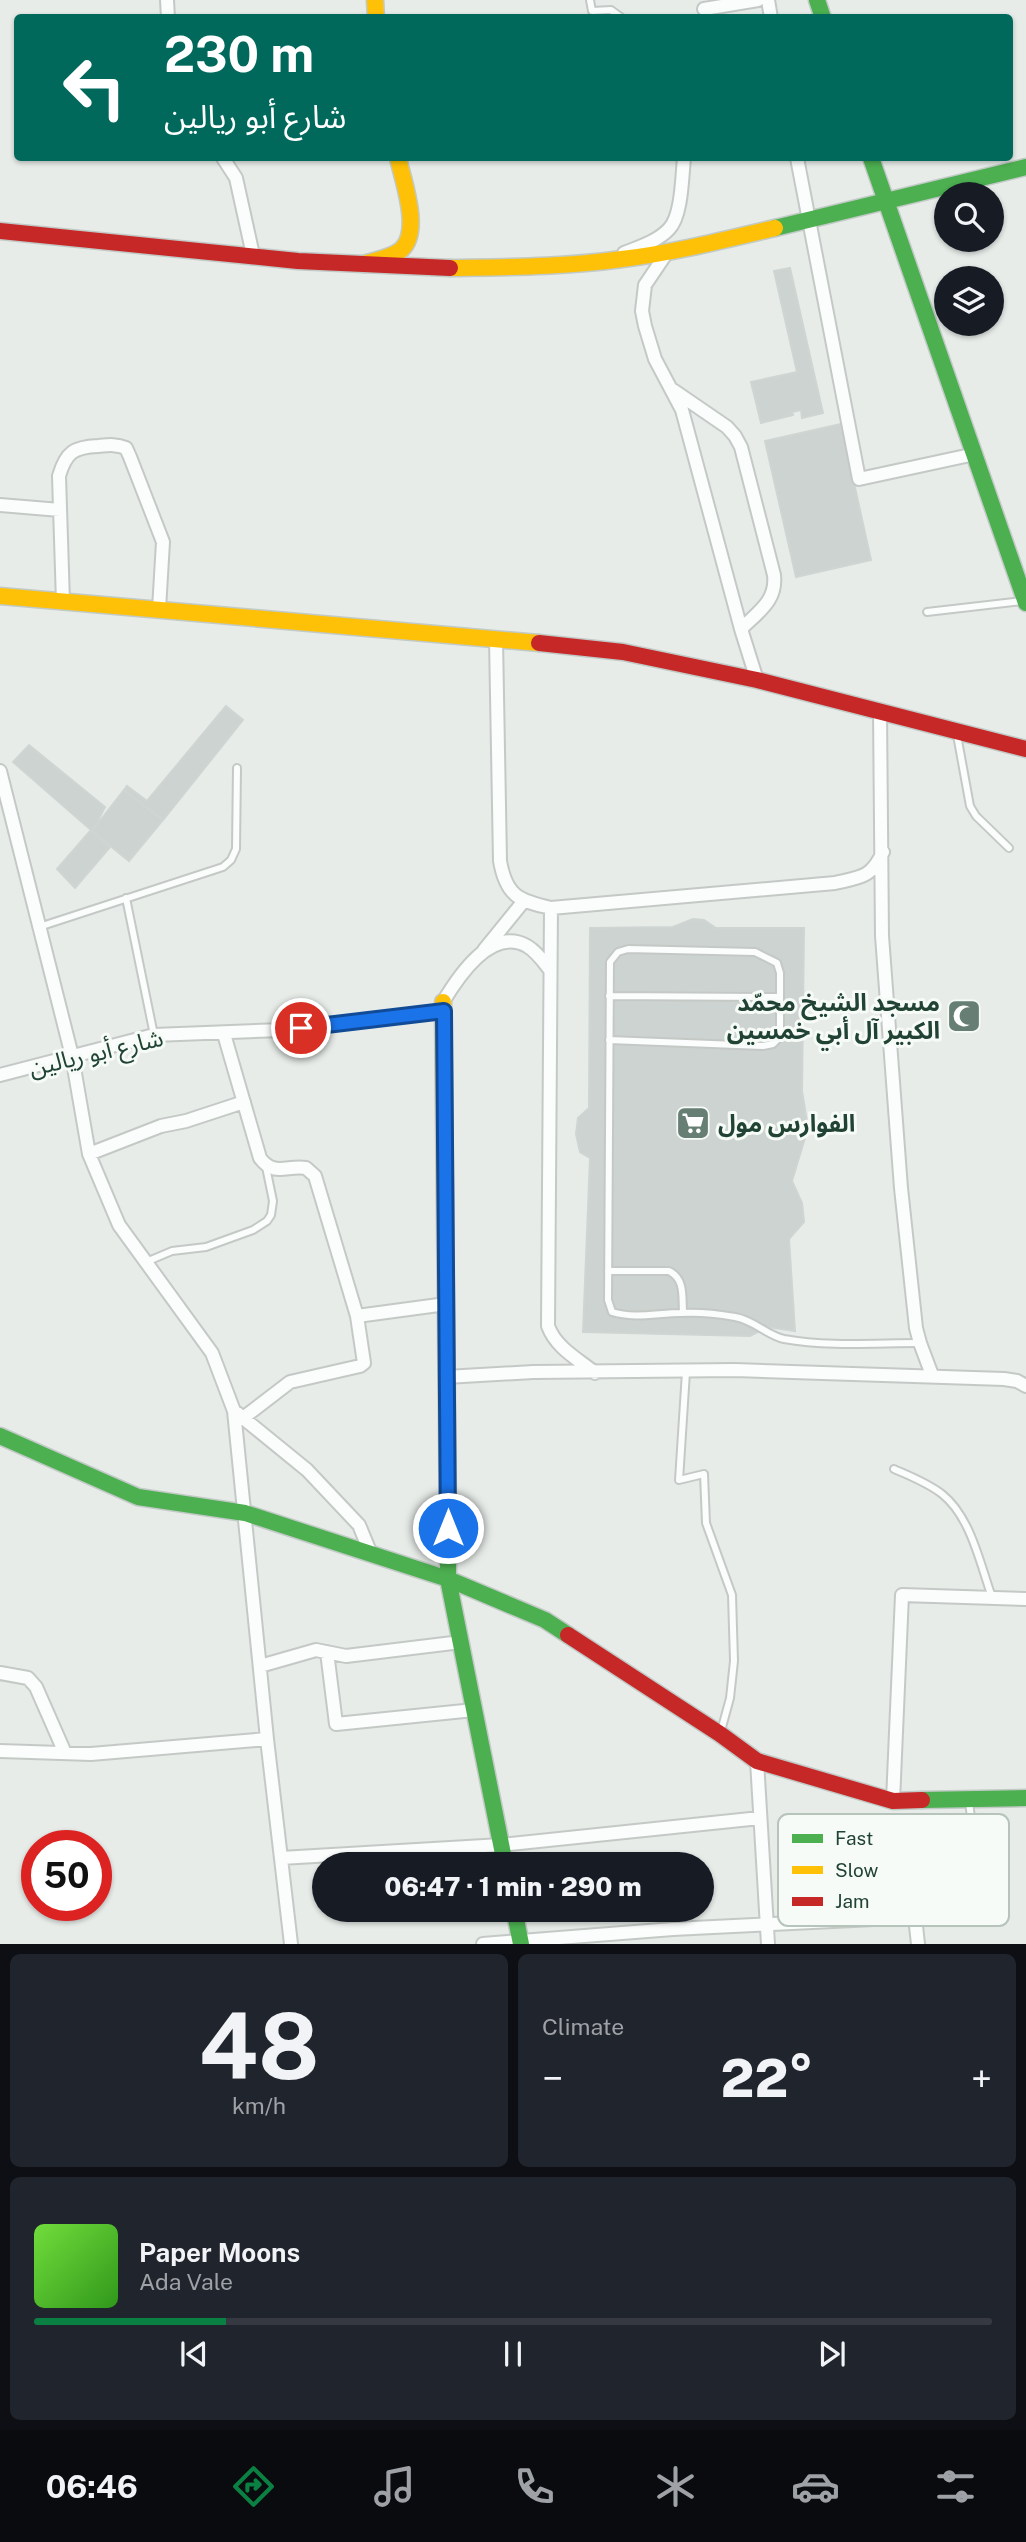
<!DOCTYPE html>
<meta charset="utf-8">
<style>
:root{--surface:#171b24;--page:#20242c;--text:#f1f3f6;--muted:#9ea1a6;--line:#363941;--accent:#0b8043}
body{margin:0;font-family:"Public Sans","Noto Sans Arabic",sans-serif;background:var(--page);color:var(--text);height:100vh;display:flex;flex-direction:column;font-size:26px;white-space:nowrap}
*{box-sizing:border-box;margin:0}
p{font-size:23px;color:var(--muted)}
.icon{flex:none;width:38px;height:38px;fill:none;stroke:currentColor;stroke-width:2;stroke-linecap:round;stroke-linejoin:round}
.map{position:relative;height:1944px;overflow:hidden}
.drawer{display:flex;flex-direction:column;gap:10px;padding:10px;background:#0d0f14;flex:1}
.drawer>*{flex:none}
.hud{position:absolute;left:14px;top:14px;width:999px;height:147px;border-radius:7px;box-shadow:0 2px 5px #0004;background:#00695c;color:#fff;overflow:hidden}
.controls{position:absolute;left:934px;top:182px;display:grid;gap:14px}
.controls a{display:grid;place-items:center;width:70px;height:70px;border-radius:50%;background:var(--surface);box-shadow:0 2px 5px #0004;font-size:35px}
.speed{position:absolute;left:21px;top:1830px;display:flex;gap:14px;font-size:35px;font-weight:700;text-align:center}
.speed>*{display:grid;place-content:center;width:91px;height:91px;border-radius:50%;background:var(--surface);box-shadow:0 2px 5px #0004;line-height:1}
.speed .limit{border:10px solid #d22;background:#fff;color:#111}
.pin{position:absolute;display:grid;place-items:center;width:60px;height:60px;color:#fff;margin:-30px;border:4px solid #fff;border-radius:50%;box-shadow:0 2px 7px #0007}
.me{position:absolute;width:77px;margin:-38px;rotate:0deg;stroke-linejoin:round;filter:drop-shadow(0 0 5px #0008)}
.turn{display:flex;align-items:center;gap:24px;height:147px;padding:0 35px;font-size:32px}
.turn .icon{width:91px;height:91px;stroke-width:2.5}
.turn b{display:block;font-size:49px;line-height:60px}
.big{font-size:52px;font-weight:800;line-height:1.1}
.drawer .card{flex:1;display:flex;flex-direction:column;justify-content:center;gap:10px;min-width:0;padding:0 24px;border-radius:10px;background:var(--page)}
.drawer .dial{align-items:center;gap:0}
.dial b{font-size:91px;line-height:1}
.song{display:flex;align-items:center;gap:21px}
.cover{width:84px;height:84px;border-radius:10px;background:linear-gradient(135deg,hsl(100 70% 55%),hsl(110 70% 35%))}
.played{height:7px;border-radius:4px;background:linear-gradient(90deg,var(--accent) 20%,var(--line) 20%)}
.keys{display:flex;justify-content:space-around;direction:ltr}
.heat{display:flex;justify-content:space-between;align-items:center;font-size:38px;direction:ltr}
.drawer .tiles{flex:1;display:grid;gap:10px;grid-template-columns:1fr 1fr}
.card:last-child{grid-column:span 2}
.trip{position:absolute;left:312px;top:1852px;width:402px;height:70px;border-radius:35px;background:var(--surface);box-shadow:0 2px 5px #0004;font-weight:800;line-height:70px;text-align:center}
.tabs{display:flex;height:112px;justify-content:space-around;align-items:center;background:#090b0e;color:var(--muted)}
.tabs .icon{width:49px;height:49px}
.tabs .current{color:var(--accent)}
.tabs b{font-size:32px;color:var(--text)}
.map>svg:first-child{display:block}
</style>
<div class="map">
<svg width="1026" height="1944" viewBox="0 0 1026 1944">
<rect width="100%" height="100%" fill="#e7ece9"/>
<path fill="#cdd3d0" stroke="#cfd5d2" stroke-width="2" d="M 790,268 L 823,413 L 802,418 L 801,410 L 792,412 L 793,415 L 761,423 L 751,382 L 797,372 L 774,271 Z
M 841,424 L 871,560 L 796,577 L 765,441 Z
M 226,706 L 243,720 L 163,820 L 124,790 L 127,786 L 147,801 Z
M 29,745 L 105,807 L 92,832 L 110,847 L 75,888 L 57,869 L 91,830 L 13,762 Z
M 124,790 L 163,820 L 129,861 L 92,831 Z
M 693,919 L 704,920 L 716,928 L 804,928 L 802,1091 L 808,1128 L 792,1181 L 802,1203 L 804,1222 L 789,1239 L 795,1331 L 768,1327 L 750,1336 L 583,1332 L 590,1158 L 580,1152 L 576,1134 L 578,1118 L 589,1108 L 590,928 L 673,927 Z"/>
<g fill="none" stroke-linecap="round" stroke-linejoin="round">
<g stroke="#c4c9c6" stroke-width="10">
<path id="lane" d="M 590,0 L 592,11 L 611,10 L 622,18
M 927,612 L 1023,601
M 957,735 L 970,806 L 976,816 L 1009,848
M 126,898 L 154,1035
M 39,927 L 223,867 L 231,860 L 236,849 L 237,768
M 609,996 L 780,997
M 609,1040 L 763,1046 L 773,1044 L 780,1037 L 780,973 L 777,963 L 755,952 L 628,949 L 618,952 L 610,962 L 608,1300 L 612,1312 C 634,1319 658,1313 681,1313 C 699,1312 718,1314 735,1317 C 754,1320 766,1335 784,1339 C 828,1347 876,1343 920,1343
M 146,1262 L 172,1251 L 206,1247 L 253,1230 L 267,1221 L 271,1215 L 273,1201 L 266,1167
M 608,1271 L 669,1271 C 685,1279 682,1296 683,1312
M 686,1372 L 679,1480 L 704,1474 L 706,1523 L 732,1595 L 734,1661 L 730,1698 L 721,1731
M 894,1469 C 910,1476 928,1483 942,1494 C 971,1517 980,1564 992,1597
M 915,1917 L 983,1910 L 969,1802"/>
</g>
<g stroke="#c4c9c6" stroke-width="16">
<path id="street" d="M 167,0 L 168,18
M 768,0 L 771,18
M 704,9 L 758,0
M 223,158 L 236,178 L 253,255
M 797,158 L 859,479 L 975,454
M 668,251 L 645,285 L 642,311 L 645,326 L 655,359 L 682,410 L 741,629 L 757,680
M 624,253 C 639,247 658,241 669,229 C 682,216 682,176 684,158
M 673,390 L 727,427 L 735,436 L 741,447 L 774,575 C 777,601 758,612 741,629
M 0,505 L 60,510
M 63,602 L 59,476 C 66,452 74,447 98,446 C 109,445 116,444 126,448 L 130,457 L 163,542 L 159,609
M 496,639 L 500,861 C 506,896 519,901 551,908
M 880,711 L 882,936 L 901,1188 L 916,1328 L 920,1343 L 932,1375
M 0,771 L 72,1056 L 89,1154 L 119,1225 L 212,1353 L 234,1411 L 267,1739 L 291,1944
M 484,950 L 523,902
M 443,1002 C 458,977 491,926 527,946 C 537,952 543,961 550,970
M 224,1034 L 260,1158 C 274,1177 287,1165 306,1168 L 315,1176 L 357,1316 L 364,1363 L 360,1366 L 290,1382 L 243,1418
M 0,1075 L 154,1035 L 282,1030 L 444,1011
M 89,1154 L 161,1126 L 186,1121 L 244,1102
M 357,1316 L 446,1304
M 595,1373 C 578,1359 556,1348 548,1326 L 551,908 L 835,883 C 861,877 871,878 883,852
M 446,1377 L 533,1372 L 735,1370 L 1004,1379 L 1017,1381 L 1026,1386
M 237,1413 L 307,1470 L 359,1525 L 371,1554
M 327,1652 L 336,1724 L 474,1710
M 260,1666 L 316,1650 L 346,1656 L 461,1642
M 0,1673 L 28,1678 L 36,1687 L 65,1753
M 0,1751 L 91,1754 L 267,1739
M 757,1761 L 768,1944
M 893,1801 L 902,1595 L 1026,1599
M 281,1858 L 501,1845 L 760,1818
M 483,1944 L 673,1929 L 915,1917 L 918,1944"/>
</g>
<g stroke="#c2cac6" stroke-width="19">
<path id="fast" d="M 817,0 L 823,18
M 871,158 L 1026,603
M 775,228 L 1026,167
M 0,1436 L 138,1497 L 245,1513 L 448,1579 L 545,1620 L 568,1635
M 448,1524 L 448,1579 L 505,1864
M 922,1800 L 1026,1798
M 514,1909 L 521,1944"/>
</g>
<g stroke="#c2cac6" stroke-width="19">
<path id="slow" d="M 375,0 L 376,18
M 364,264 C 376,260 391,258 401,250 C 422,232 403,181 398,158
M 450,268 C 507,267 565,267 622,259 C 673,253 724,240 775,228
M 0,596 L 539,643
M 443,1002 L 448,1524"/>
</g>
<g stroke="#c2cac6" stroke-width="19">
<path id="jam" d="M 0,231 L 298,261 L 450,268
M 539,643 L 623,652 L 757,680 L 1026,749
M 568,1635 L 720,1734 L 757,1761 L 893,1801 L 922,1800"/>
</g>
<use href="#lane" stroke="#fbfcfc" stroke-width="6"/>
<use href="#street" stroke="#fbfcfc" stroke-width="12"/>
<use href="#fast" stroke="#4caf50" stroke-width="16"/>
<use href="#slow" stroke="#ffc107" stroke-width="16"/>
<use href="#jam" stroke="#c62828" stroke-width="16"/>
</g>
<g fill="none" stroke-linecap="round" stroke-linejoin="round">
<g stroke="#114b97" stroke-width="18">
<path id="route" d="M 301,1028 L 444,1011 L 448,1528"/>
</g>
<use href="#route" stroke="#1a73e8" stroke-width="12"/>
</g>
<defs>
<g id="mosque-square" transform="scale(1.75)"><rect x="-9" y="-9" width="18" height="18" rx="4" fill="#667e73" stroke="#f6fbf7"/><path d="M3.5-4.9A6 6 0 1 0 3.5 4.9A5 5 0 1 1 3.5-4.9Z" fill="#fff"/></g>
<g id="supermarket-square" transform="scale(1.75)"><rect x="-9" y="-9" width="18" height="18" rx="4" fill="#667e73" stroke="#f6fbf7"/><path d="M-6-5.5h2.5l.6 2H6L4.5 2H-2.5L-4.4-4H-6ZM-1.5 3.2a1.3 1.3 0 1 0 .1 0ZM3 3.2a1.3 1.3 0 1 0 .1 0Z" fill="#fff"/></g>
</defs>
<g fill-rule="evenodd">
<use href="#mosque-square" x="964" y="1016"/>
<use href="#supermarket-square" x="693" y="1123"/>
</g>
<g text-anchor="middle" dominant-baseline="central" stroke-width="6" stroke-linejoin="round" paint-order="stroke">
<g font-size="24" font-weight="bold" fill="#214334" stroke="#f6fbf7" text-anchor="end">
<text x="940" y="1002">مسجد الشيخ محمّد<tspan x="940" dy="28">الكبير آل أبي خمسين</tspan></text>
<text x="718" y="1123" text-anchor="start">الفوارس مول</text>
</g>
<g font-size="24" fill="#214334" stroke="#f6fbf7">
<text transform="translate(96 1052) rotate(-13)">شارع أبو ريالين</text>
</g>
</g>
<rect x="778" y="1814" width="231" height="112" rx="10" fill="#f6fbf7" stroke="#b6c4bc" stroke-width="2"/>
<rect x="792" y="1834" width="31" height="9" fill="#4caf50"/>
<rect x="792" y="1866" width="31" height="8" fill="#ffc107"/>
<rect x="792" y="1897" width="31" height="9" fill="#c62828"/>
<g font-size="19" fill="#214334">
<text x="835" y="1845">Fast</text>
<text x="835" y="1877">Slow</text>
<text x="835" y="1908">Jam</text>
</g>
</svg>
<div class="controls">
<a><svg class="icon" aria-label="search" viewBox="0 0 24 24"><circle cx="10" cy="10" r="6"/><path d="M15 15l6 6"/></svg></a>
<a><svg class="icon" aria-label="layers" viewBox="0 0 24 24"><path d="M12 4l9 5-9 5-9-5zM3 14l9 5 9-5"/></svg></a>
</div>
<div class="speed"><div class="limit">50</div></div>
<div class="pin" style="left:301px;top:1028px;background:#d93025"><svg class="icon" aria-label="arrive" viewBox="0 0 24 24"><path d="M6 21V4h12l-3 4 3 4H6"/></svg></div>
<svg class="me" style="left:448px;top:1528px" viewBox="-20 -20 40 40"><circle r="17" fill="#1a73e8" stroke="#fff" stroke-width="3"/><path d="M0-11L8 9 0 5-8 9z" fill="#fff"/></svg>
<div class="trip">06:47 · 1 min · 290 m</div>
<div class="hud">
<div class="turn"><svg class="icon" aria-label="left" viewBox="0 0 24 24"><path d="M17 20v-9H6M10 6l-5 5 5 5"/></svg><div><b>230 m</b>شارع أبو ريالين</div></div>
</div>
</div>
<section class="drawer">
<div class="tiles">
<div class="card dial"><b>48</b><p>km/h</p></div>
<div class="card"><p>Climate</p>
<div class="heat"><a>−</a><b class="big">22°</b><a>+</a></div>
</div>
<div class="card">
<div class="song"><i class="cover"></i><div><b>Paper Moons</b><p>Ada Vale</p></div></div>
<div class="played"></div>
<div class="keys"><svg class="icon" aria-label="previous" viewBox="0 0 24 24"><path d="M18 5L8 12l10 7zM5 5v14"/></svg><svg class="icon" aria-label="pause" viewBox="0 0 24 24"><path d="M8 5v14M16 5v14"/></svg><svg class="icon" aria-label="next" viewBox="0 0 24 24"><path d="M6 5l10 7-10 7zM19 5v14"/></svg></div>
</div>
</div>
</section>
<nav class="tabs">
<b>06:46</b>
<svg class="icon current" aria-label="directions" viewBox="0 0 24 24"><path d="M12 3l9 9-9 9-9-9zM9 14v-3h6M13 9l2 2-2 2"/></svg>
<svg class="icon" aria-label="music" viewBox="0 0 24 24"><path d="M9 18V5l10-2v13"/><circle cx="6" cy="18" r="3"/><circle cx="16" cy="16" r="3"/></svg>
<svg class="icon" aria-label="phone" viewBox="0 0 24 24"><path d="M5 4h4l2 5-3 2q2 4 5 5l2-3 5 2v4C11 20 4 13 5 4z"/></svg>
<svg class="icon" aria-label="climate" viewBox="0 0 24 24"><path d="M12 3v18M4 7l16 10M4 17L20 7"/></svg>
<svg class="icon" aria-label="car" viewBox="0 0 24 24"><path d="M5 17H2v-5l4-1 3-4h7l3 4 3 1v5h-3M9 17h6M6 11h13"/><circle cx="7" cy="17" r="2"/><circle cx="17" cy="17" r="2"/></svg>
<svg class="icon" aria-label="filters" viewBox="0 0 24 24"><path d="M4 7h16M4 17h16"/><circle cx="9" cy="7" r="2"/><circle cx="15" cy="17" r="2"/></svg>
</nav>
